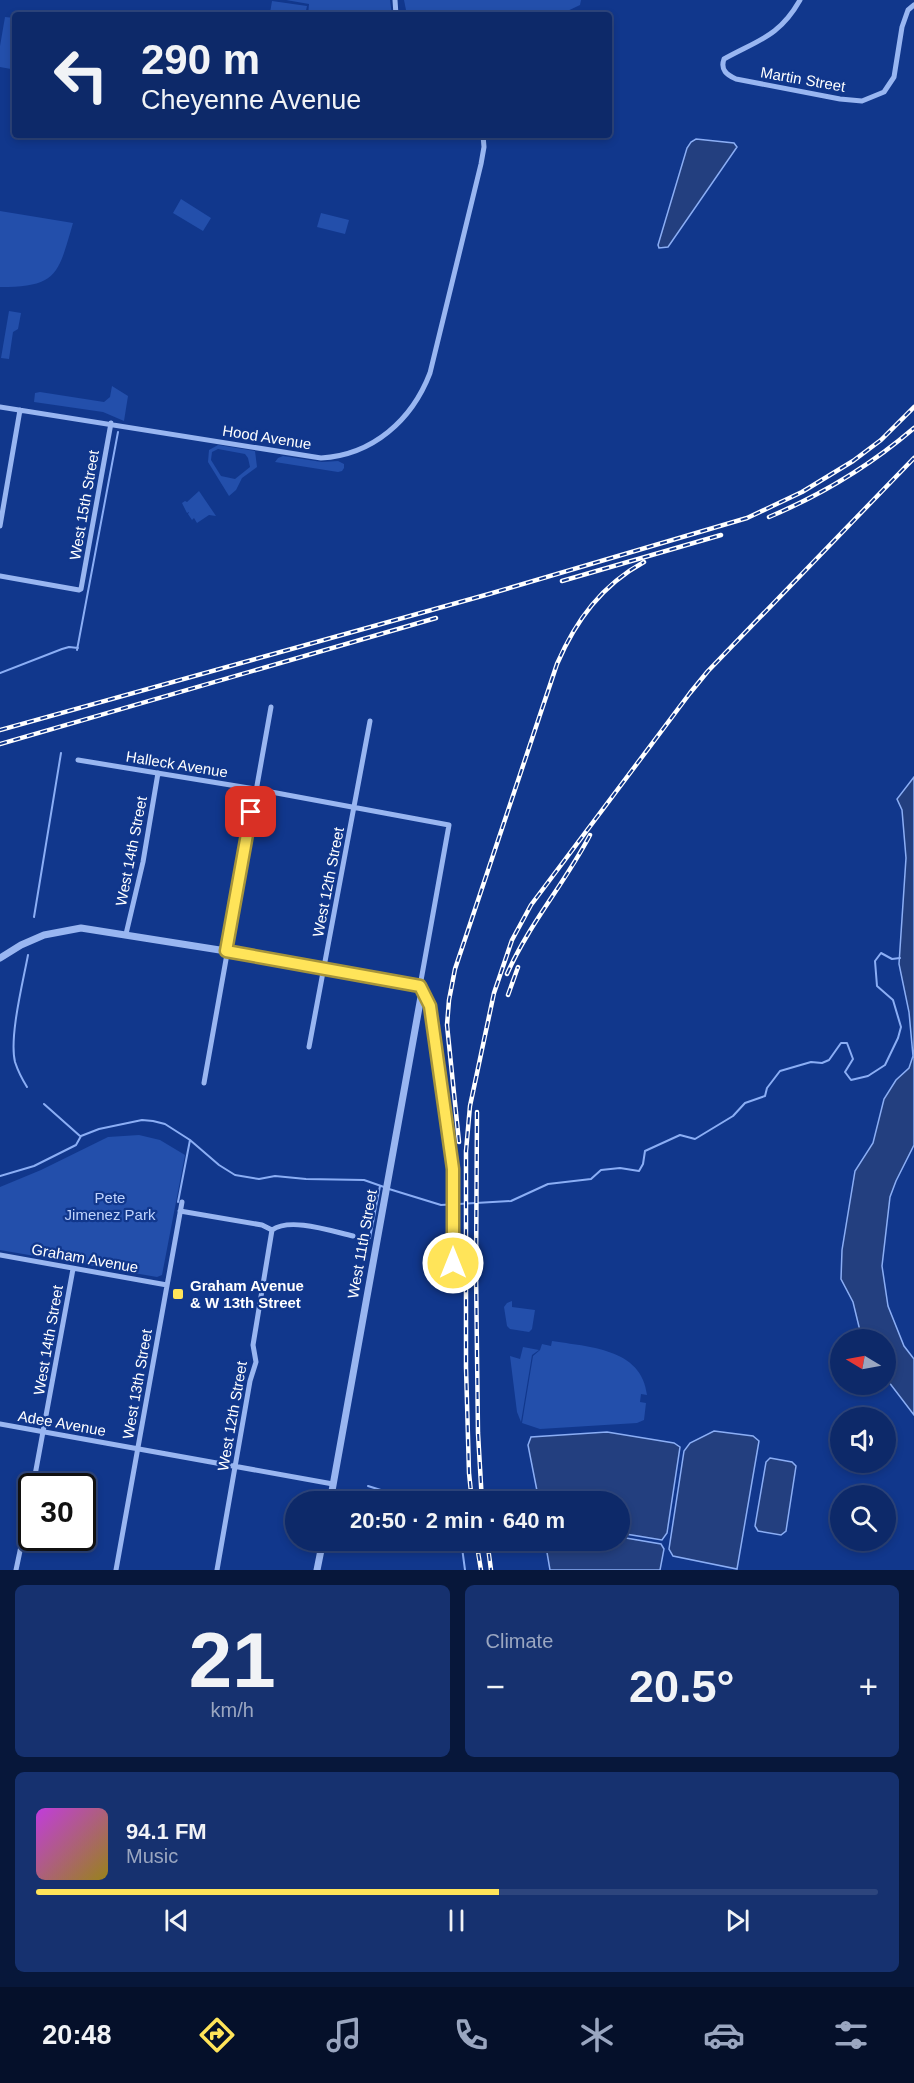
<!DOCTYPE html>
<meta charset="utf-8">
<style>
:root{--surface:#0d2969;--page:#16316f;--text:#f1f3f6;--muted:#9aa6c0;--line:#2d457d;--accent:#ffe459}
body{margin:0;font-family:Helvetica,sans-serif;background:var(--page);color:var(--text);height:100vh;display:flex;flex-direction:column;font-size:22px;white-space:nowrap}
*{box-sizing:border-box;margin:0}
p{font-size:20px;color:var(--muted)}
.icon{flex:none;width:33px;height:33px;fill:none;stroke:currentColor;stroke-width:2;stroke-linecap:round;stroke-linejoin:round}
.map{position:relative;height:1570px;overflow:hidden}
.sheet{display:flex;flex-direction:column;gap:15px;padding:15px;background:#07173a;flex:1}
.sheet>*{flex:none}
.banner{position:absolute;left:12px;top:12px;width:600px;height:126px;border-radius:6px;box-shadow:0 3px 9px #0003,0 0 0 2px var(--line);background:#0d2969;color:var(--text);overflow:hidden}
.needle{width:39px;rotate:280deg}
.buttons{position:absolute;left:830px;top:1329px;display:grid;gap:12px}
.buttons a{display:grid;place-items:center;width:66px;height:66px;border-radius:50%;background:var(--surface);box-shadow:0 3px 9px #0003,0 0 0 2px var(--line);font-size:30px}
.speed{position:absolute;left:18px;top:1473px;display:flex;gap:12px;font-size:30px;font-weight:700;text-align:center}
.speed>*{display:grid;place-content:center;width:78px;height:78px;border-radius:50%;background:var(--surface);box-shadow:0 3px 9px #0003,0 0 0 2px var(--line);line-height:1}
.speed .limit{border:3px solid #111;border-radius:9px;background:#fff;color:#111}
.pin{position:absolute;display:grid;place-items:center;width:51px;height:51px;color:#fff;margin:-26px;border-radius:12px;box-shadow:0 3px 9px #0006}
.me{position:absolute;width:66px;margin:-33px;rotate:0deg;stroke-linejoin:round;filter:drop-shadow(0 0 4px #0008)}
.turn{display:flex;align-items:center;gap:21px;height:126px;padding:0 30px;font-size:27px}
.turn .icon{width:78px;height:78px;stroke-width:2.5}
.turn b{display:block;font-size:42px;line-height:51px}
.big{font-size:45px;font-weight:600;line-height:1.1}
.sheet .tile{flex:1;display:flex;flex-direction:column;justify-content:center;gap:9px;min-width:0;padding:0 21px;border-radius:9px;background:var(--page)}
.sheet .dial{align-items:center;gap:0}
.dial b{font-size:78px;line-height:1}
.song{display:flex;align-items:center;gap:18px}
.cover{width:72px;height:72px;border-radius:9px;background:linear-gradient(135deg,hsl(290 70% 55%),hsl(50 70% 35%))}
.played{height:6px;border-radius:3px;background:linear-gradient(90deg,var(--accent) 55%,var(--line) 55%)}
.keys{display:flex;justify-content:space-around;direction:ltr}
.heat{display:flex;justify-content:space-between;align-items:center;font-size:33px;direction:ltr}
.sheet .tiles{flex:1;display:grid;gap:15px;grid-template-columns:1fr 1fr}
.tile:last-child{grid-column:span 2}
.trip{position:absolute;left:285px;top:1491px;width:345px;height:60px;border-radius:30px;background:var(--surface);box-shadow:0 3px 9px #0003,0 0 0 2px var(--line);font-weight:600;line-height:60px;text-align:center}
.menu{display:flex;height:96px;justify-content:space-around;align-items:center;background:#05102a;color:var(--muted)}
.menu .icon{width:42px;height:42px}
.menu .selected{color:var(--accent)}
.menu b{font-size:27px;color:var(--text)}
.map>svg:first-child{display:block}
</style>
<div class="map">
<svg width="914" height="1570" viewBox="0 0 914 1570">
<rect width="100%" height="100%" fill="#11378c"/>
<path fill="#234fab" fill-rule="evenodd" d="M 286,0 L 390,0 L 392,15 L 308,15 L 309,4 Z
M 404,0 L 581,0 L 580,5 L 559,15 L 407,15 Z
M 272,1 L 307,6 L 305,15 L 258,15 L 258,11 L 270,13 Z
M 5,17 L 15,18 L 15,47 L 11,69 L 0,67 L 0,46 Z
M 181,199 L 211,218 L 203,231 L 173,213 Z
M 0,211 L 73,223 C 58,275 57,287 0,287 Z
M 321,213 L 349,220 L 345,234 L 317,227 Z
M 9,311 L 21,313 L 18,329 L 13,332 L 9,359 L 1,358 Z
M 112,386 L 128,396 L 124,421 L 103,412 L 34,402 L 35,393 L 40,392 L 104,402 L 110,397 Z
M 218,445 L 255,451 L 257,467 L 242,478 L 236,490 L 229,496 L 208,462 L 209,450 ZM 218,449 L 245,454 L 248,458 L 250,467 L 235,479 L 221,476 L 211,460 L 212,452 Z
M 283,456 L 322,462 L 338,461 L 344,464 L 344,468 L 342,471 L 338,472 L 275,462 L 278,458 Z
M 199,491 L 216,516 L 209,515 L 197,523 L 194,518 L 192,520 L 188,514 L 189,512 L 187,513 L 182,503 L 185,501 L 187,502 Z
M 139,1135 L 160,1140 L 185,1155 L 162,1275 L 157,1277 L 0,1250 L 0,1187 L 41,1170 L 108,1137 Z
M 512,1301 L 512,1307 L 535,1310 L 532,1329 L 529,1332 L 510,1329 L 507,1326 L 504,1307 L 507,1303 Z
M 552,1341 C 588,1347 642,1348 647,1395 L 641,1394 L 640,1402 L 646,1403 L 644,1420 L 637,1423 L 540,1429 L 522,1423 L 533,1356 L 540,1350 L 542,1344 L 551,1346 Z
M 523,1347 L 539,1350 L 532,1355 L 521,1422 L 517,1412 L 510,1356 L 520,1359 Z"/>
<path fill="#233f7f" stroke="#8baef5" stroke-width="1.5" d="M 696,139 L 734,143 L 737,147 L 668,247 L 659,248 L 658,245 L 687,148 L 691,142 Z
M 914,777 L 914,1145 L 896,1181 L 890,1197 L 882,1266 L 888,1306 L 904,1346 L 914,1359 L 914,1415 L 885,1377 L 885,1340 L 862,1339 L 853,1302 L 841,1279 L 842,1250 L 855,1171 L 873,1143 L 884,1099 L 896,1080 L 909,1068 L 913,1056 L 909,1012 L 899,964 L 906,858 L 902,810 L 897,799 Z
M 714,1431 L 753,1436 L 759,1441 L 737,1569 L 673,1556 L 669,1549 L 684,1451 L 690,1443 Z
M 607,1432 L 674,1443 L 680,1447 L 667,1533 L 662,1540 L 620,1533 L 620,1502 L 539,1501 L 528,1445 L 531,1437 Z
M 770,1458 L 792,1462 L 796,1466 L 786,1531 L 781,1535 L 758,1531 L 755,1526 L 766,1462 Z
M 620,1537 L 661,1544 L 664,1549 L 660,1570 L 550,1570 L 545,1541 L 620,1540 Z"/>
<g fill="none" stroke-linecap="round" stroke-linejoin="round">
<path stroke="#8baef5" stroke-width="2" d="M 77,650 L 118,432
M 0,673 L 62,649 L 69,647 L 78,648
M 34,917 L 61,753
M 27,1087 C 22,1079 18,1071 15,1062 C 9,1037 23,982 28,955
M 44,1104 L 80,1136
M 0,1176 L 34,1166 L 76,1145 L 81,1136 L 99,1129 L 142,1120 L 153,1121 L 165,1124 L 190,1140 L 219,1165 L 235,1175 L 259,1179 L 275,1176 L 306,1179 L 364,1180 L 384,1187
M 389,1189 L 441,1205 L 511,1201 L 548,1184 L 591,1179 L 601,1170 L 620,1168 L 639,1171 L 643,1164 L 645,1151 L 680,1135 L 695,1139 L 733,1116 L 745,1103 L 765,1096 L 767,1088 L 780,1071 L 811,1062 L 822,1063 L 829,1060 L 841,1043 L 847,1043 L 853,1059 L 845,1072 L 851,1080 L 868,1076 L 885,1065 L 898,1038 L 901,1027 L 893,1000 L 877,986 L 875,961 L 881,953 L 892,959 L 900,958
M 178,1202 L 190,1140
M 370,1238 L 380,1186
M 368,1486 L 419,1502
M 461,1540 L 465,1570"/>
<path stroke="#99b6f1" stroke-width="5" d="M 395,0 L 396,15
M 800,0 C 779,37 758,40 724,59 C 720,70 727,75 736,79 L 840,99 L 862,101 L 884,92 L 894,77 L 902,27 L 908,10 L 914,5
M 0,407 L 321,458 C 373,455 412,420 430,373 L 481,164 L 484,147 L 483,135
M 0,526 L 20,410
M 0,576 L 79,590 L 81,589 L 111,423
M 78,760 L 255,789 L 449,825 L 420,986 L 430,1006 L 453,1169 L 453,1263
M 126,934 L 143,862 L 158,773
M 309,1047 L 370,721
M 204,1083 L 271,707
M 180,1211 L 262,1225 L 272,1230
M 272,1230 C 290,1217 331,1231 353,1236
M 0,1255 L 167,1285
M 0,1424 L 333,1484
M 33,1486 L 73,1269
M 16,1570 L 32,1494
M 116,1570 L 182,1202
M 217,1570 L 250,1381 L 256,1362 L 253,1345 L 272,1230"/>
<path stroke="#99b6f1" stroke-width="7" d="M 0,958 L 21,945 L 44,935 L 81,928 L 226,951 L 420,986
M 330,1502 L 422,991
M 317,1570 L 323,1540"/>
<g stroke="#fff" stroke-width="4.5">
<path id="rail" d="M 769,517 C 821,495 871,465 914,428
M 562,581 L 721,535
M 0,730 L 489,594 L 747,518 L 802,492 L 853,461 L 881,440 L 914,407
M 0,744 L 436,618
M 507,974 C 529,924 565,883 590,835
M 508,995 L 518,967
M 477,1112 L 476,1272 L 478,1433 L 482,1502
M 459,1142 L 447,1025 L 449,1000 L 455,969 L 557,664 C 576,620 602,585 644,562
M 472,1502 L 469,1473 L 466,1367 L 466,1151 L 470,1106 L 494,993 L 512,940 L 531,905 L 690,693 L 708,671 L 914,458
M 476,1540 L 481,1570
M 487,1540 L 491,1570"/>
</g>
<use href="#rail" stroke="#11378c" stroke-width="2" stroke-dasharray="7" stroke-linecap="butt"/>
</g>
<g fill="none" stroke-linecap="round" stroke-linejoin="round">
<g stroke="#a6943a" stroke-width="15">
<path id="route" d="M 251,812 L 226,951 L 420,986 L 430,1006 L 453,1169 L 453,1263"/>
</g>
<use href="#route" stroke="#ffe459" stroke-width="10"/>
</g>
<rect fill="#ffe459" stroke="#11378c" stroke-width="2" x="172" y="1288" width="12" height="12" rx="3"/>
<g text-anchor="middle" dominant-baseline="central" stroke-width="4.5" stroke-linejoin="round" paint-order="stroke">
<g font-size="15" fill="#fff" stroke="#11378c">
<text transform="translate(803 79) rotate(10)">Martin Street</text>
<text transform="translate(267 437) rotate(9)">Hood Avenue</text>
<text transform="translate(84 505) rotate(-80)">West 15th Street</text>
<text transform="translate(177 764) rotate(9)">Halleck Avenue</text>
<text transform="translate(131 851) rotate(-79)">West 14th Street</text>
<text transform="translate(328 882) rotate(-79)">West 12th Street</text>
<text transform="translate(362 1244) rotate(-80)">West 11th Street</text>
<text transform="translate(85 1258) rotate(10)">Graham Avenue</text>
<text transform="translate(48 1340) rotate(-80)">West 14th Street</text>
<text transform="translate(137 1384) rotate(-80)">West 13th Street</text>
<text transform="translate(232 1416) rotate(-80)">West 12th Street</text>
<text transform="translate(62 1423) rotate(10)">Adee Avenue</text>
</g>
<g font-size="15" fill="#c0d4fd" stroke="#11378c">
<text x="110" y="1197">Pete<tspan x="110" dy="17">Jimenez Park</tspan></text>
</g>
<g font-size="15" font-weight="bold" fill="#fff" stroke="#11378c" text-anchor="start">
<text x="190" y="1285">Graham Avenue<tspan x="190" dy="17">&amp; W 13th Street</tspan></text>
</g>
</g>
</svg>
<div class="buttons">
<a><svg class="needle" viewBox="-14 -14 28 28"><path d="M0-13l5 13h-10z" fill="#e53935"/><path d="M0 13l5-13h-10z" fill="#9aa6c0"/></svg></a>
<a><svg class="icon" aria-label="sound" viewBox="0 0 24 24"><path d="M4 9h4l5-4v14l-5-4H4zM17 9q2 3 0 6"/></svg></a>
<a><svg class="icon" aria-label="search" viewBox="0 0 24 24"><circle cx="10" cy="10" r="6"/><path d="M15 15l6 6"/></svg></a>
</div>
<div class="speed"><div class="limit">30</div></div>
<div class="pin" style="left:251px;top:812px;background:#d93025"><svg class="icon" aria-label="arrive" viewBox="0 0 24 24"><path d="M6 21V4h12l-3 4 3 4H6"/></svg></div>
<svg class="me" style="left:453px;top:1263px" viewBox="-20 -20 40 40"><circle r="17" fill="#ffe459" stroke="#fff" stroke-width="3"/><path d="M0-11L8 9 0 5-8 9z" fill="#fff"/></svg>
<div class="trip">20:50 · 2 min · 640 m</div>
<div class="banner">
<div class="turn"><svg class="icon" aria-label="left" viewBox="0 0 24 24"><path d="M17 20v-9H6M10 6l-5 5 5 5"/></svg><div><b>290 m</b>Cheyenne Avenue</div></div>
</div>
</div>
<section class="sheet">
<div class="tiles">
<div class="tile dial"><b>21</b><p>km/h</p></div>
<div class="tile"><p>Climate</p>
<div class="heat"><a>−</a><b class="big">20.5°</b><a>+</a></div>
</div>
<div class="tile">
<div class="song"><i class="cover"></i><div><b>94.1 FM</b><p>Music</p></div></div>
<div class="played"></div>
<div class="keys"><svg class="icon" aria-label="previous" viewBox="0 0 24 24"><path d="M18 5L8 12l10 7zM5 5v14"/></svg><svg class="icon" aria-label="pause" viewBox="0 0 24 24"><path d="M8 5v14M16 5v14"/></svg><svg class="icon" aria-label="next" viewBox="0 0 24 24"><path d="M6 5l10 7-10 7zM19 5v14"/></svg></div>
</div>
</div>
</section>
<nav class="menu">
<b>20:48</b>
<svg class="icon selected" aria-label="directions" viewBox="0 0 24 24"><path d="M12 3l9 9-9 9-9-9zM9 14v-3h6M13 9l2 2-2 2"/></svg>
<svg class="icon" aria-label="music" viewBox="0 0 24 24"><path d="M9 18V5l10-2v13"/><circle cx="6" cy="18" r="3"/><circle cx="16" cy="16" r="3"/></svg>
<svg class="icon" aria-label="phone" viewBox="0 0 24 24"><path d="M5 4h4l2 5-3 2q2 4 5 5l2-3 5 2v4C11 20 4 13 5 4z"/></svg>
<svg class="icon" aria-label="climate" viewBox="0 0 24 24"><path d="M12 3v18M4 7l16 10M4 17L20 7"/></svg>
<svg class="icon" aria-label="car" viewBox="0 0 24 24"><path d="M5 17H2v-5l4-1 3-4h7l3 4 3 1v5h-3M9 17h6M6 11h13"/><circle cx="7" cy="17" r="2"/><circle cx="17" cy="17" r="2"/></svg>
<svg class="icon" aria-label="filters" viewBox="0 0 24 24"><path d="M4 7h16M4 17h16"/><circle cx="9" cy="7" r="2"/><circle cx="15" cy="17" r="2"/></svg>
</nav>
